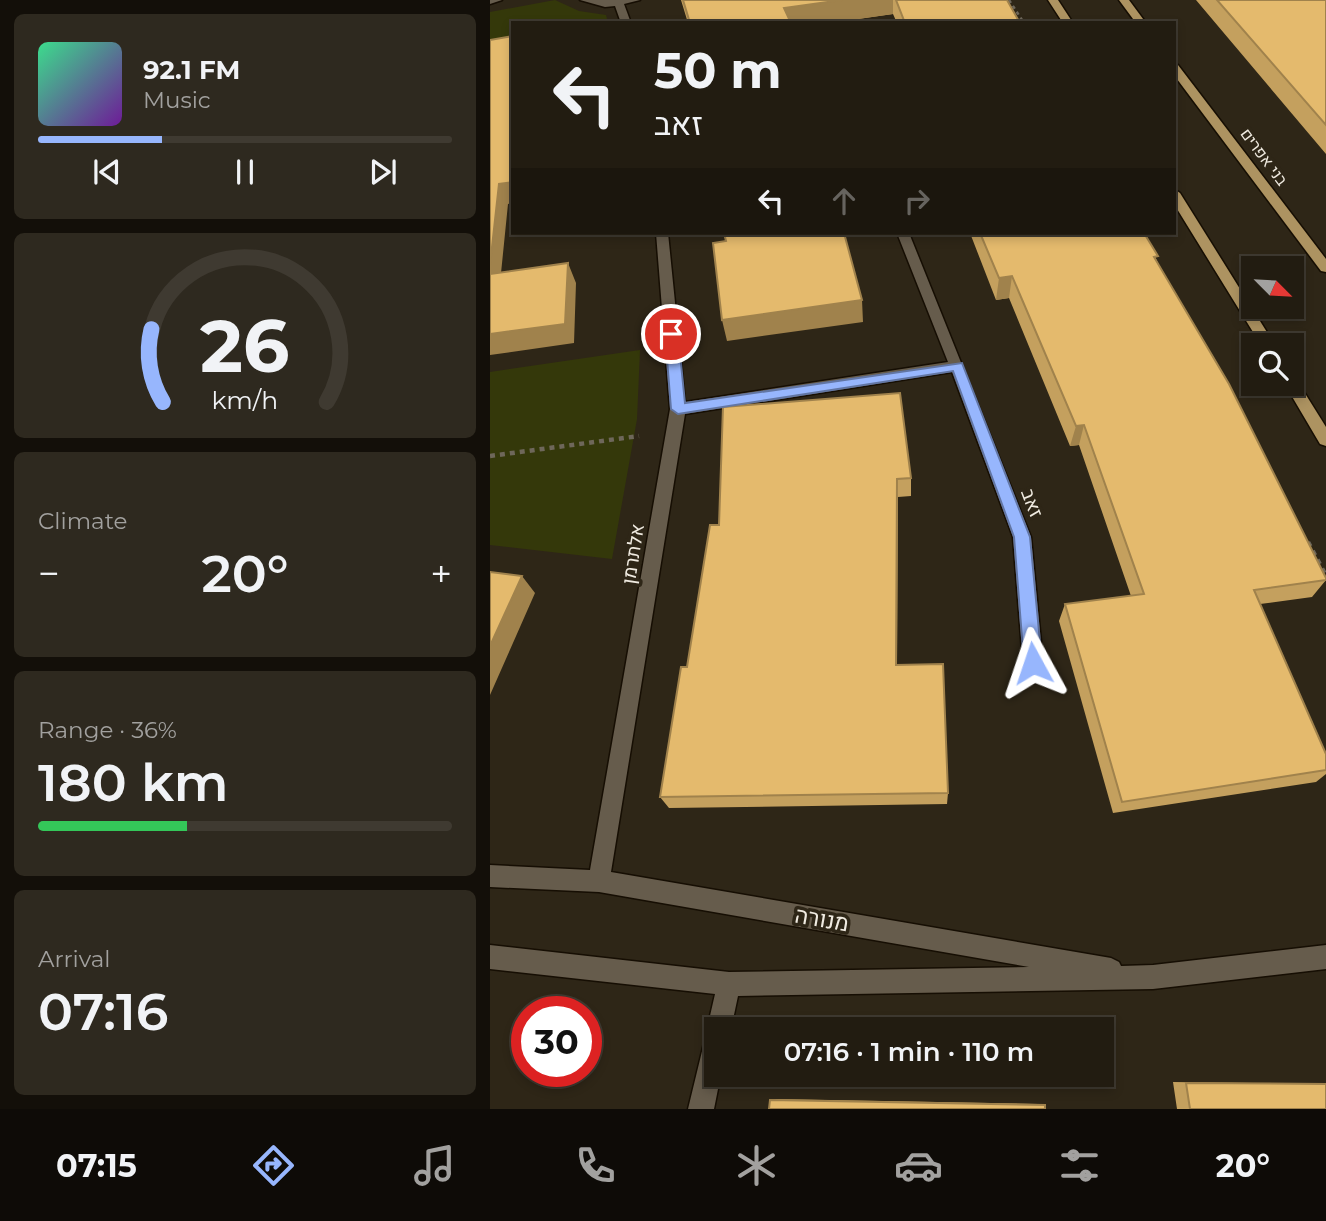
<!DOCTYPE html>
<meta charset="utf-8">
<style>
:root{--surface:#221c11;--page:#2e291f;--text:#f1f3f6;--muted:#a2a19f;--line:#3f3a31;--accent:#97b6fd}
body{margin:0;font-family:Montserrat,Heebo,sans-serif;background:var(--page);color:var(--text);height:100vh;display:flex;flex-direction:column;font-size:26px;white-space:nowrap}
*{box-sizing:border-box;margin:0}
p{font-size:23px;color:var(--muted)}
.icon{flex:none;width:38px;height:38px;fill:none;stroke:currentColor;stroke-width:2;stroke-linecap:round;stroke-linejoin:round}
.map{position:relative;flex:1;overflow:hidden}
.sheet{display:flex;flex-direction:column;gap:14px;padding:14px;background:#130f09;width:490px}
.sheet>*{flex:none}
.top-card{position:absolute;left:21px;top:21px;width:665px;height:214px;border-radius:0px;box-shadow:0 4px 10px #0003,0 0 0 2px var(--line);background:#221c11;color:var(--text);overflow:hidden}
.needle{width:46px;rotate:114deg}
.controls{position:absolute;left:751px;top:256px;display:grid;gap:14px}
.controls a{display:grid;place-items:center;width:63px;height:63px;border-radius:0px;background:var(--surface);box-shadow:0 4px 10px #0003,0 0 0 2px var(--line);font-size:35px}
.speed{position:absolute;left:21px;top:996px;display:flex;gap:14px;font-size:35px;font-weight:700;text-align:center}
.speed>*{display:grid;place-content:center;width:91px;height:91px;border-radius:50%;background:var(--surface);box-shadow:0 4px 10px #0003,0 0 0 2px var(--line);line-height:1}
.speed .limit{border:10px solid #d22;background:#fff;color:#111}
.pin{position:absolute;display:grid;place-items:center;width:60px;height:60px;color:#fff;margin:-30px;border:4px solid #fff;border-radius:50%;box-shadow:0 2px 7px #0007}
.me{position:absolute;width:77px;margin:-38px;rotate:355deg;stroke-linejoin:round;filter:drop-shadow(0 0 5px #0008)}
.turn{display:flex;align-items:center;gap:24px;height:147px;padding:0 28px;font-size:32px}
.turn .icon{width:91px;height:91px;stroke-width:2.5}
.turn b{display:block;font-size:49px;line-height:60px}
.lanes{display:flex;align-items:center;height:66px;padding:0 28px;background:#0003;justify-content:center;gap:35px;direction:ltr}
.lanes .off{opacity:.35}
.big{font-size:52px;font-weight:600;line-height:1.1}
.sheet .widget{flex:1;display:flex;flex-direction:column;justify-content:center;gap:10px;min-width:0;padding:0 24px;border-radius:10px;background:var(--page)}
.sheet .dial{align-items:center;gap:0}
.dial svg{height:182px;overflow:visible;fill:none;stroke:var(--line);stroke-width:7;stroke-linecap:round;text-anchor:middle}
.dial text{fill:var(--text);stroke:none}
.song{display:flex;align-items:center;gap:21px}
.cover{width:84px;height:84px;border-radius:10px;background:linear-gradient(135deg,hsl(150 70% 55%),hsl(280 70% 35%))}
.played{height:7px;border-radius:4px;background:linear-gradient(90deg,var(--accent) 30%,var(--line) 30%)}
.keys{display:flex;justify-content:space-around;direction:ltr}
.heat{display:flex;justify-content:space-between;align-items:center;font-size:38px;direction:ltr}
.charge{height:10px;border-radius:5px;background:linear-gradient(90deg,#34c759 36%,var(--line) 0)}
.trip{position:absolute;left:214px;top:1017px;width:410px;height:70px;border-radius:0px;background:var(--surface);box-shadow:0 4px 10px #0003,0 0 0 2px var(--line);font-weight:600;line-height:70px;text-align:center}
.tab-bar{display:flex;height:112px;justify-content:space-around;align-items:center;background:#0e0b07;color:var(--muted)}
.tab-bar .icon{width:49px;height:49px}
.tab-bar .selected{color:var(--accent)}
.tab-bar b{font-size:32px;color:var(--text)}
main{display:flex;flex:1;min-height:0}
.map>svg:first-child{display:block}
</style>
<main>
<section class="sheet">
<div class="widget">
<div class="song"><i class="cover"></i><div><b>92.1 FM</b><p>Music</p></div></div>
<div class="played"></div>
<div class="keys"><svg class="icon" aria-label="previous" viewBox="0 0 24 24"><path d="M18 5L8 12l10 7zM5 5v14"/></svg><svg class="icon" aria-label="pause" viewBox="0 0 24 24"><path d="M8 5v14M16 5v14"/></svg><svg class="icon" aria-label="next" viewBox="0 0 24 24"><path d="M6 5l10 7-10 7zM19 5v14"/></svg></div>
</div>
<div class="widget dial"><svg viewBox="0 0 100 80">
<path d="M14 69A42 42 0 1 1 86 69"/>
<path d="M14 69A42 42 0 0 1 9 37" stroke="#97b6fd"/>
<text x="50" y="56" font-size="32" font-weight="700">26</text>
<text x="50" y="72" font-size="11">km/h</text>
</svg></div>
<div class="widget"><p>Climate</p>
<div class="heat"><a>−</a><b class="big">20°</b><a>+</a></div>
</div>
<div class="widget"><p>Range · 36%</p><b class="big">180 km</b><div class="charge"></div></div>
<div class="widget"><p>Arrival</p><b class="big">07:16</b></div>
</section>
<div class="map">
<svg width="836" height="1109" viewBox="0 0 836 1109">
<rect width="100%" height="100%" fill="#2e2617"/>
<path fill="#34380a" d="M 65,0 L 89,11 L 116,15 L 118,23 L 23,23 L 23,51 L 0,55 L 0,12 Z
M 150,350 L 147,419 L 122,559 L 0,545 L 0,372 Z"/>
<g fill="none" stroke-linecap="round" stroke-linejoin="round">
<g stroke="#160e03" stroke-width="3">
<path id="minor" d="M 0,0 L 12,0 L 0,4 Z
M 90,0 L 150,0 L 134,4 L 141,23 L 131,23 L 125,6 L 115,7 Z
M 166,233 L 178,233 L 195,402 L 458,362 L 407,233 L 419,233 L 541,537 L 553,663 L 550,669 L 543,672 L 536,669 L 533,663 L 523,537 L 462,372 L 195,414 L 121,872 L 621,958 L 629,962 L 631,966 L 663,965 L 836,945 L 836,969 L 663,989 L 248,996 L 241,1029 L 226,1029 L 226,1074 L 231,1074 L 224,1109 L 198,1109 L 214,1043 L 219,1034 L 217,1029 L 225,994 L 0,969 L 0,945 L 239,972 L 539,967 L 109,892 L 0,887 L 0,865 L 100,870 L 180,409 Z"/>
</g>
<g stroke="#160e03" stroke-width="3">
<path id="major" d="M 558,0 L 568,0 L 583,23 L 573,23 Z
M 629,0 L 639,0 L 656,23 L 646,23 Z
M 684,64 L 688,65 L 836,259 L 836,272 L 831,271 L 684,75 Z
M 684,189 L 690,193 L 785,345 L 771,345 L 684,204 Z
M 802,378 L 806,379 L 836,427 L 836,446 L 830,444 L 794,383 L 802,383 Z"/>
</g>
<path stroke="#6e675a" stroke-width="2.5" stroke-dasharray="3.5 3.5" stroke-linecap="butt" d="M 519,0 L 534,23"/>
<path stroke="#6e675a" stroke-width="4.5" stroke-dasharray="5 5" stroke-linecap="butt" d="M 0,456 L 149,436
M 818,542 L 836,576"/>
<use href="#minor" fill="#665c4c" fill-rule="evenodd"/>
<use href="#major" fill="#ad9361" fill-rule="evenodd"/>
</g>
<path fill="#c4a05e" d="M 191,0 L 517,0 L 530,23 L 407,23 L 403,14 L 340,23 L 198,23 Z
M 706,0 L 836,0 L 836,154 Z
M 480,233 L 654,233 L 667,261 L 836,578 L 836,580 L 822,597 L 770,604 L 836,754 L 836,774 L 826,782 L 623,813 L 569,621 L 575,604 L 641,596 L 589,445 L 580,446 L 519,298 L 506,300 Z
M 233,407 L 421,478 L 421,496 L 408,497 L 407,665 L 458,793 L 457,804 L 179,808 L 170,797 L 197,667 L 229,525 Z
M 683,1082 L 836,1084 L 836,1109 L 687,1109 Z
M 287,1099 L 548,1104 L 555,1105 L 280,1100 Z"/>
<path fill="#a0824c" d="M 352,0 L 403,0 L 403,14 L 340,23 L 296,23 L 294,8 Z
M 23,182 L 23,203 L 18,204 L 9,293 L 0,276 L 0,265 L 9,184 Z
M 78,263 L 86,283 L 84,343 L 0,355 L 0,334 Z
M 522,276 L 519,298 L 506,300 L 509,278 Z
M 372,300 L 373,322 L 237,341 L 232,320 Z
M 594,425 L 589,445 L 580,446 L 586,426 Z
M 32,576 L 45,593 L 0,695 L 0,646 Z"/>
<path fill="#e4ba6d" stroke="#a0824c" stroke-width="2" d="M 193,0 L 352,0 L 294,8 L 301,23 L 200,23 Z
M 406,0 L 517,0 L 530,23 L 415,23 Z
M 727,0 L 836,0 L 836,125 Z
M 23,36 L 23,182 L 9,184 L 0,265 L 0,40 Z
M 234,233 L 354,233 L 372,300 L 232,320 L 223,243 L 236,241 Z
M 490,233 L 654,233 L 668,256 L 664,257 L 739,384 L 836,578 L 836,580 L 764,590 L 836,754 L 836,770 L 632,802 L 575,604 L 654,594 L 594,425 L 586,426 L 522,276 L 509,278 Z
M 78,263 L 75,324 L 0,334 L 0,274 Z
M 410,393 L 421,478 L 407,479 L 406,665 L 453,664 L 458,793 L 170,797 L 191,667 L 197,667 L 220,525 L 229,525 L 233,407 Z
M 0,572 L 32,576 L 0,646 Z
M 696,1083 L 836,1084 L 836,1109 L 700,1109 Z
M 280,1100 L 555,1105 L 555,1109 L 279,1109 Z"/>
<path fill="#97b6fd" stroke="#6276a4" stroke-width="2" d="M 181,329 L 188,334 L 195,403 L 472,363 L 540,537 L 552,663 L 549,668 L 543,670 L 537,668 L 534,663 L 524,537 L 463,371 L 188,414 L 181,409 L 175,334 Z"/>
<g text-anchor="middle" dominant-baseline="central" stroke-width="7" stroke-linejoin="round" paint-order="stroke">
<g font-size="16" fill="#f0ebe1" stroke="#2e2617">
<text transform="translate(774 157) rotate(53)">בני אפרים</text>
</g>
<g font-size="19" fill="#f0ebe1" stroke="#2e2617">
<text transform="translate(542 503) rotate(69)">זאב</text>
<text transform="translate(143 554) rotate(-81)">אלתרמן</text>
</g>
<g font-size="23" fill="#f0ebe1" stroke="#2e2617">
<text transform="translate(332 919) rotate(10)">מנורה</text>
</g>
</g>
</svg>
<div class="controls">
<a><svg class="needle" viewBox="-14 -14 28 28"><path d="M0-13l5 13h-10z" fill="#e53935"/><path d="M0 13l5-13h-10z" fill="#a2a19f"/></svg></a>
<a><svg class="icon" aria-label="search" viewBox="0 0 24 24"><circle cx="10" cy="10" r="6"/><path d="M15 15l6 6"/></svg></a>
</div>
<div class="speed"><div class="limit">30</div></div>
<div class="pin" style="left:181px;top:334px;background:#d93025"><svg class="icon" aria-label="arrive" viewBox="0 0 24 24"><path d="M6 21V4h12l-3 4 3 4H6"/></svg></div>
<svg class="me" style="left:543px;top:663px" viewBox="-20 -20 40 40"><path d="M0-17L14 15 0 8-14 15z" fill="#97b6fd" stroke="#fff" stroke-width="4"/></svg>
<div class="trip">07:16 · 1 min · 110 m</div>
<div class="top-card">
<div class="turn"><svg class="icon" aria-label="left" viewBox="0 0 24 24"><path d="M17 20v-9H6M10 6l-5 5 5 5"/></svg><div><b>50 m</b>זאב</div></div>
<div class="lanes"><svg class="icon" aria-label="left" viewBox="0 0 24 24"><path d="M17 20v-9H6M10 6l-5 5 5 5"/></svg><svg class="icon off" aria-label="ahead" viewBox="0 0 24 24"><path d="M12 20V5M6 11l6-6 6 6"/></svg><svg class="icon off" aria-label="right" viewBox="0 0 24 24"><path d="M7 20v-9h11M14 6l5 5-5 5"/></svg></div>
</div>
</div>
</main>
<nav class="tab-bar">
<b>07:15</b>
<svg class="icon selected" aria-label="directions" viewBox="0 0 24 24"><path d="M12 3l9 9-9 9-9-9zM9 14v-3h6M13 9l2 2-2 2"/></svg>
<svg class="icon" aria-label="music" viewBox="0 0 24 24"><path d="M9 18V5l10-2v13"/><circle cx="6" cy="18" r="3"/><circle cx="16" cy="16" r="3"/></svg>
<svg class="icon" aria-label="phone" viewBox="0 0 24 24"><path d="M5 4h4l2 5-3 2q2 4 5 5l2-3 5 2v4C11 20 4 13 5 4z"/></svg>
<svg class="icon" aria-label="climate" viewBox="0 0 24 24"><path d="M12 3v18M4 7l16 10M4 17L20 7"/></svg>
<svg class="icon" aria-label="car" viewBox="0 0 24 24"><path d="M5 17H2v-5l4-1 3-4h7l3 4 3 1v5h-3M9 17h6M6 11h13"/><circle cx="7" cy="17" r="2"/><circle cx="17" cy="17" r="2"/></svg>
<svg class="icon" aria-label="filters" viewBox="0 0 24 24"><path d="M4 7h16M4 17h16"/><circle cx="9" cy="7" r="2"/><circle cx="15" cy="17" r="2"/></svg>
<b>20°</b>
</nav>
